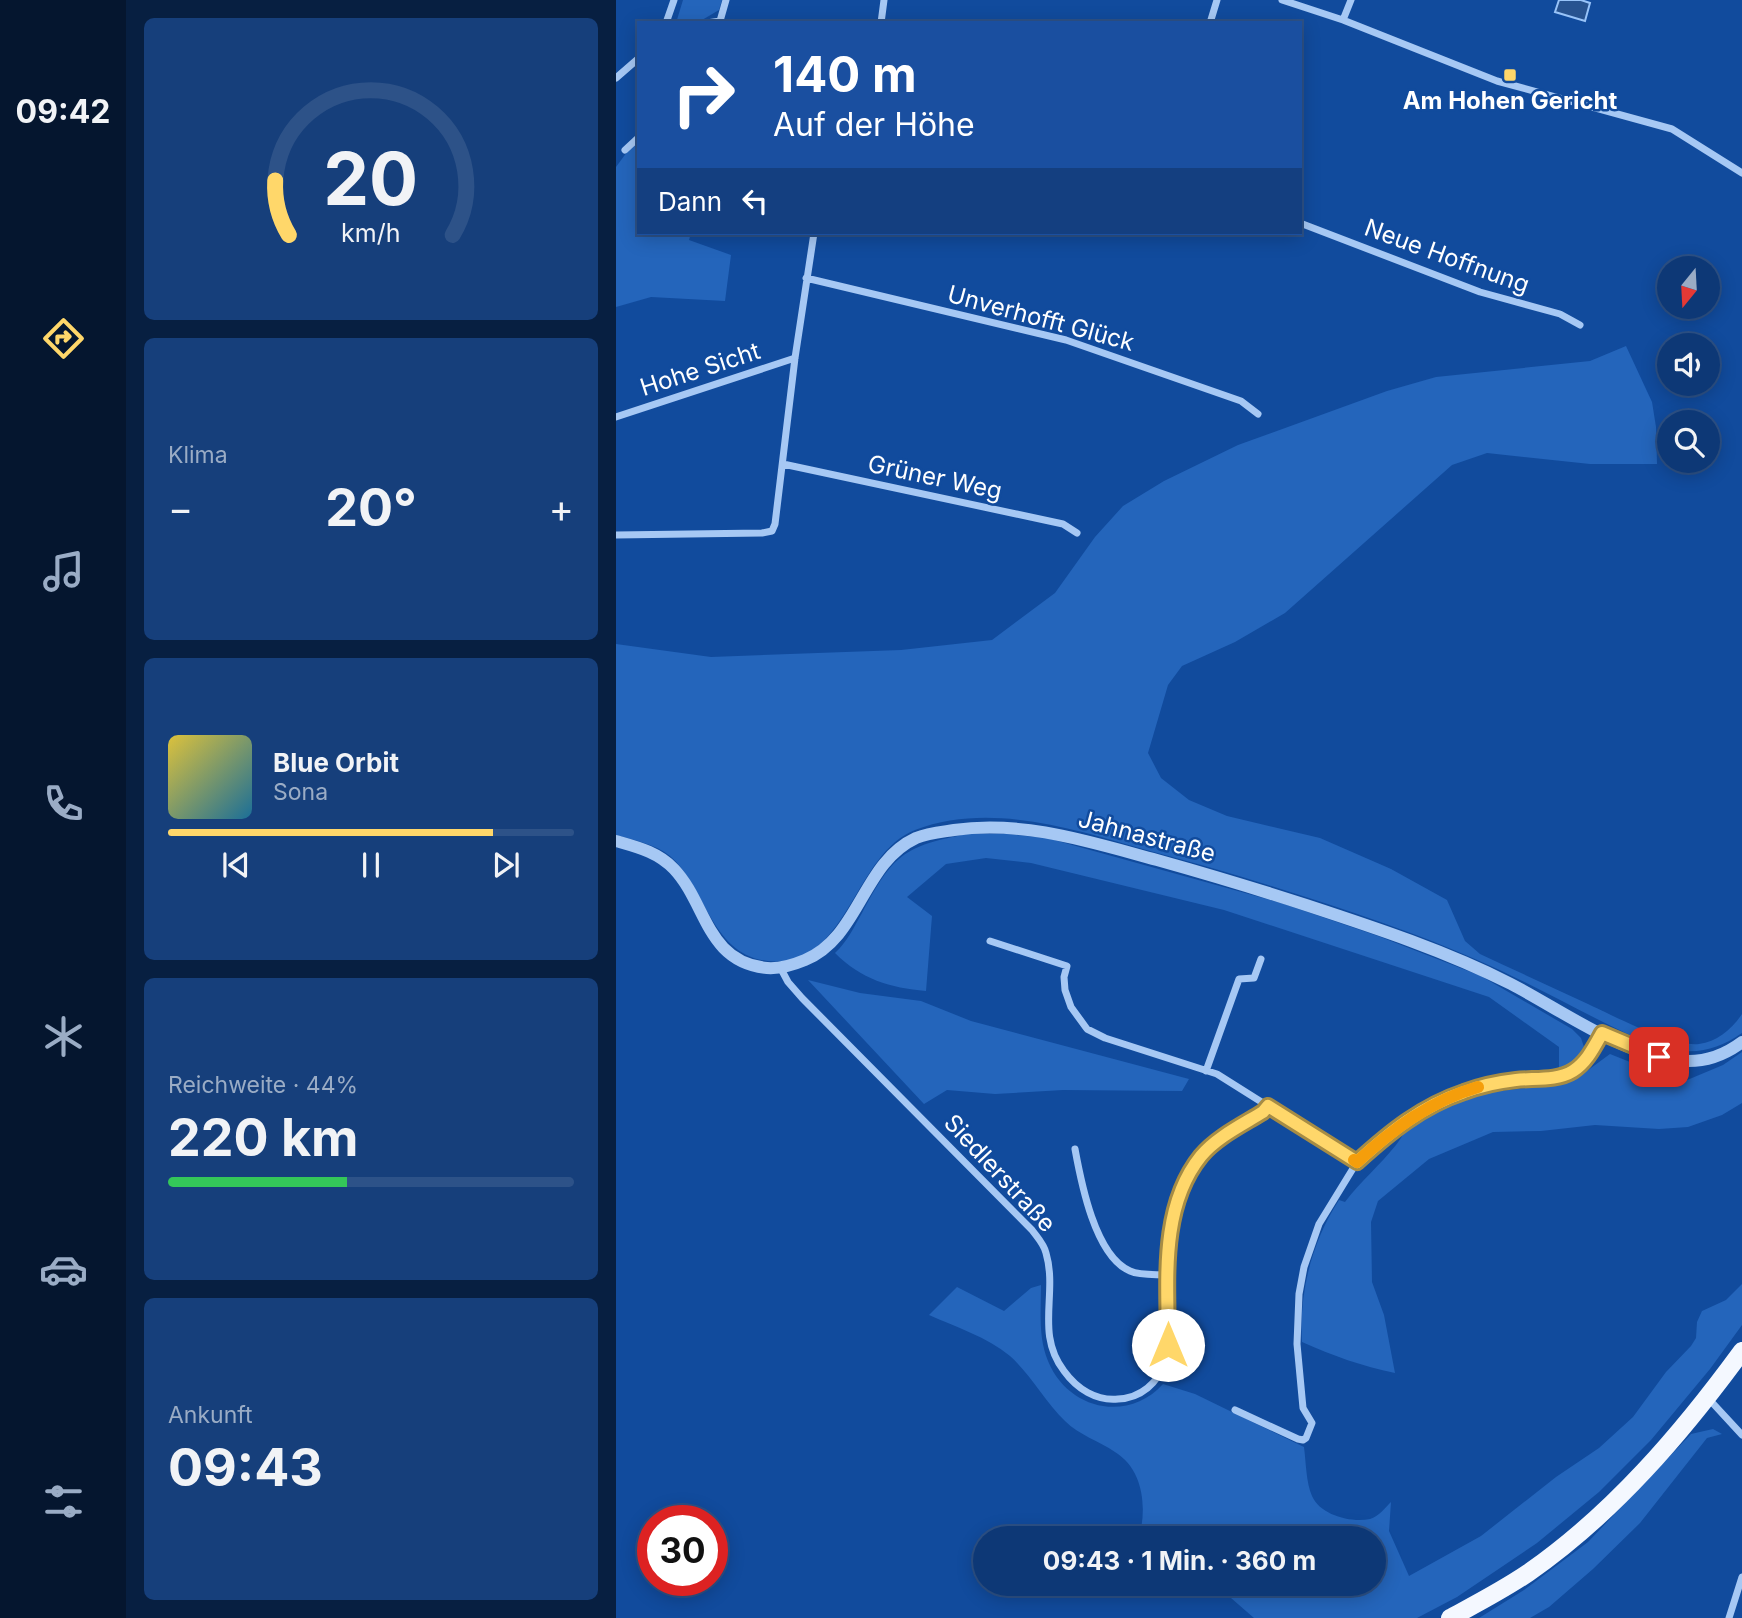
<!DOCTYPE html>
<html lang="de">
<meta charset="utf-8">
<style>
:root{--surface:#0d3876;--page:#163f7b;--text:#f1f3f6;--muted:#9aacc5;--line:#2d5288;--accent:#ffd76a}
body{margin:0;font-family:Inter,sans-serif;background:var(--page);color:var(--text);height:100vh;display:flex;flex-direction:column;font-size:26px;white-space:nowrap}
*{box-sizing:border-box;margin:0}
p{font-size:23px;color:var(--muted)}
.icon{flex:none;width:38px;height:38px;fill:none;stroke:currentColor;stroke-width:2;stroke-linecap:round;stroke-linejoin:round}
.map{position:relative;flex:1;overflow:hidden}
.side{display:flex;flex-direction:column;gap:18px;padding:18px;background:#071f41;width:490px}
.side>*{flex:none}
.banner{position:absolute;left:21px;top:21px;width:665px;height:214px;border-radius:0px;box-shadow:0 4px 18px #0003,0 0 0 2px var(--line);background:#1a4fa0;color:#fff;overflow:hidden}
.needle{width:46px;rotate:198deg}
.buttons{position:absolute;left:1041px;top:256px;display:grid;gap:14px}
.buttons a{display:grid;place-items:center;width:63px;height:63px;border-radius:50%;background:var(--surface);box-shadow:0 4px 18px #0003,0 0 0 2px var(--line);font-size:35px}
.speed{position:absolute;left:21px;top:1505px;display:flex;gap:14px;font-size:35px;font-weight:700;text-align:center}
.speed>*{display:grid;place-content:center;width:91px;height:91px;border-radius:50%;background:var(--surface);box-shadow:0 4px 18px #0003,0 0 0 2px var(--line);line-height:1}
.speed .limit{border:10px solid #d22;background:#fff;color:#111}
.pin{position:absolute;display:grid;place-items:center;width:60px;height:60px;color:#fff;margin:-30px;border-radius:14px;box-shadow:0 4px 10px #0006}
.me{position:absolute;width:77px;margin:-38px;rotate:0deg;stroke-linejoin:round;filter:drop-shadow(0 0 5px #0008)}
.turn{display:flex;align-items:center;gap:24px;height:147px;padding:0 21px;font-size:32px}
.turn .icon{width:91px;height:91px;stroke-width:2.5}
.turn b{display:block;font-size:49px;line-height:60px}
.then{display:flex;align-items:center;height:66px;padding:0 21px;background:#0003;gap:14px;font-size:26px}
.big{font-size:52px;font-weight:700;line-height:1.1}
.side .card{flex:1;display:flex;flex-direction:column;justify-content:center;gap:10px;min-width:0;padding:0 24px;border-radius:10px;background:var(--page)}
.side .dial{align-items:center;gap:0}
.dial svg{height:182px;overflow:visible;fill:none;stroke:var(--line);stroke-width:7;stroke-linecap:round;text-anchor:middle}
.dial text{fill:var(--text);stroke:none}
.song{display:flex;align-items:center;gap:21px}
.cover{width:84px;height:84px;border-radius:10px;background:linear-gradient(135deg,hsl(50 70% 55%),hsl(200 70% 35%))}
.played{height:7px;border-radius:4px;background:linear-gradient(90deg,var(--accent) 80%,var(--line) 80%)}
.keys{display:flex;justify-content:space-around;direction:ltr}
.heat{display:flex;justify-content:space-between;align-items:center;font-size:38px;direction:ltr}
.charge{height:10px;border-radius:5px;background:linear-gradient(90deg,#34c759 44%,var(--line) 0)}
.trip{position:absolute;left:357px;top:1526px;width:413px;height:70px;border-radius:35px;background:var(--surface);box-shadow:0 4px 18px #0003,0 0 0 2px var(--line);font-weight:700;line-height:70px;text-align:center}
main{display:flex;flex:1;min-height:0}
.menu{display:flex;flex-direction:column;width:126px;justify-content:space-around;align-items:center;background:#05162f;color:var(--muted)}
.menu .icon{width:49px;height:49px}
.menu .on{color:var(--accent)}
.menu b{font-size:32px;color:var(--text)}
.map>svg:first-child{display:block}
</style>
<main>
<nav class="menu">
<b>09:42</b>
<svg class="icon on" aria-label="directions" viewBox="0 0 24 24"><path d="M12 3l9 9-9 9-9-9zM9 14v-3h6M13 9l2 2-2 2"/></svg>
<svg class="icon" aria-label="music" viewBox="0 0 24 24"><path d="M9 18V5l10-2v13"/><circle cx="6" cy="18" r="3"/><circle cx="16" cy="16" r="3"/></svg>
<svg class="icon" aria-label="phone" viewBox="0 0 24 24"><path d="M5 4h4l2 5-3 2q2 4 5 5l2-3 5 2v4C11 20 4 13 5 4z"/></svg>
<svg class="icon" aria-label="climate" viewBox="0 0 24 24"><path d="M12 3v18M4 7l16 10M4 17L20 7"/></svg>
<svg class="icon" aria-label="car" viewBox="0 0 24 24"><path d="M5 17H2v-5l4-1 3-4h7l3 4 3 1v5h-3M9 17h6M6 11h13"/><circle cx="7" cy="17" r="2"/><circle cx="17" cy="17" r="2"/></svg>
<svg class="icon" aria-label="filters" viewBox="0 0 24 24"><path d="M4 7h16M4 17h16"/><circle cx="9" cy="7" r="2"/><circle cx="15" cy="17" r="2"/></svg>
</nav>
<section class="side">
<div class="card dial"><svg viewBox="0 0 100 80">
<path d="M14 69A42 42 0 1 1 86 69"/>
<path d="M14 69A42 42 0 0 1 8 45" stroke="#ffd76a"/>
<text x="50" y="56" font-size="32" font-weight="700">20</text>
<text x="50" y="72" font-size="11">km/h</text>
</svg></div>
<div class="card"><p>Klima</p>
<div class="heat"><a>−</a><b class="big">20°</b><a>+</a></div>
</div>
<div class="card">
<div class="song"><i class="cover"></i><div><b>Blue Orbit</b><p>Sona</p></div></div>
<div class="played"></div>
<div class="keys"><svg class="icon" aria-label="previous" viewBox="0 0 24 24"><path d="M18 5L8 12l10 7zM5 5v14"/></svg><svg class="icon" aria-label="pause" viewBox="0 0 24 24"><path d="M8 5v14M16 5v14"/></svg><svg class="icon" aria-label="next" viewBox="0 0 24 24"><path d="M6 5l10 7-10 7zM19 5v14"/></svg></div>
</div>
<div class="card"><p>Reichweite · 44%</p><b class="big">220 km</b><div class="charge"></div></div>
<div class="card"><p>Ankunft</p><b class="big">09:43</b></div>
</section>
<div class="map">
<svg width="1126" height="1618" viewBox="0 0 1126 1618">
<rect width="100%" height="100%" fill="#114b9d"/>
<path fill="#2465bb" d="M 67,0 L 106,0 L 103,10 L 81,23 L 60,23 Z
M 23,141 L 23,233 L 75,233 L 73,240 L 115,255 L 109,301 L 35,297 L 0,307 L 0,167 L 11,152 Z
M 1010,346 L 1036,402 L 1040,427 L 1041,464 L 974,464 L 871,453 L 836,465 L 669,613 L 619,642 L 566,666 L 552,685 L 532,753 L 545,778 L 573,800 L 611,816 L 704,838 L 775,869 L 831,900 L 849,941 L 864,954 C 900,971 936,987 972,1004 C 998,1016 1056,1047 1083,1044 C 1101,1042 1116,1029 1126,1014 L 1126,1033 C 1104,1048 1085,1054 1059,1050 C 1034,1046 1010,1033 987,1022 C 945,1001 903,978 859,959 C 798,932 734,911 671,891 C 625,876 580,863 534,851 C 460,830 375,801 299,830 C 236,855 233,969 152,961 C 95,955 90,887 54,856 C 39,844 18,840 0,835 L 0,644 L 95,657 L 285,650 L 376,640 L 439,593 L 479,537 L 507,506 L 548,481 L 622,445 L 771,391 L 820,377 L 974,361 Z
M 352,834 L 391,834 L 431,838 L 665,903 L 762,936 L 865,976 L 956,1029 L 965,1038 L 968,1047 L 959,1062 L 943,1069 L 943,1047 L 873,997 L 608,910 L 415,863 L 370,858 L 330,864 L 291,897 L 316,916 L 310,991 C 274,988 245,979 219,953 C 231,942 238,927 246,913 C 277,855 287,846 352,834 Z
M 192,980 L 244,993 L 305,1001 L 355,1021 L 573,1079 L 566,1091 L 447,1090 L 379,1094 L 331,1090 L 308,1104 Z
M 1126,1052 L 1126,1103 L 1106,1115 L 1072,1127 L 1043,1129 L 979,1125 L 925,1131 L 877,1132 L 813,1159 L 762,1201 L 755,1222 L 756,1282 L 768,1315 L 779,1373 C 746,1366 717,1356 686,1342 C 683,1291 696,1242 723,1200 L 729,1202 C 745,1181 764,1165 780,1145 C 786,1137 789,1130 797,1124 C 822,1105 852,1096 882,1089 L 884,1091 L 945,1084 L 960,1079 L 994,1054 L 1019,1064 L 1035,1075 L 1064,1083 L 1107,1065 Z
M 1126,1284 L 1126,1325 L 1094,1369 L 1035,1440 L 983,1492 L 921,1543 L 841,1597 L 801,1618 L 638,1618 L 615,1598 L 584,1584 L 758,1584 L 758,1538 L 523,1538 C 531,1508 528,1470 499,1452 C 483,1441 463,1435 449,1421 C 429,1402 415,1375 394,1356 C 371,1337 340,1327 313,1315 L 341,1287 L 388,1311 L 415,1288 L 425,1285 C 425,1310 422,1337 432,1361 C 452,1410 512,1423 547,1384 L 579,1394 L 688,1447 C 690,1462 690,1483 696,1496 C 704,1515 735,1523 754,1519 C 763,1516 769,1508 775,1502 L 773,1531 L 793,1576 L 865,1536 L 940,1477 L 983,1448 L 1017,1417 L 1050,1372 L 1075,1346 L 1080,1338 L 1081,1322 L 1086,1311 L 1110,1300 Z
M 1097,1429 L 1106,1434 L 1091,1438 L 1024,1523 L 977,1569 L 933,1607 L 914,1618 L 863,1618 L 908,1590 L 972,1542 L 1075,1434 Z"/>
<path fill="#285390" stroke="#98c3f8" stroke-width="2" d="M 943,0 L 965,0 L 974,3 L 969,21 L 939,12 Z"/>
<g fill="none" stroke-linecap="round" stroke-linejoin="round">
<path stroke="#a6c8f4" stroke-width="7" d="M 666,0 L 727,20 L 881,81 L 1056,129 L 1126,173
M 727,20 L 735,0
M 50,23 L 58,0
M 91,23 L 104,21 L 110,0
M 265,23 L 268,0
M 594,23 L 601,0
M 0,78 L 23,58
M 9,150 L 23,137
M 684,223 L 864,292 L 944,314 L 964,325
M 190,278 L 450,340 L 625,401 L 642,414
M 0,417 L 179,358
M 167,464 L 447,524 L 461,533
M 0,535 L 146,533 L 156,531 L 159,524 L 179,358 L 198,233
M 374,941 L 451,966 L 448,977 L 449,990 L 455,1007 L 471,1029 L 489,1038 L 601,1074 L 741,1162
M 164,967 L 172,982 L 186,998 L 416,1230 C 421,1237 428,1244 430,1253 C 442,1294 419,1333 448,1371 C 461,1389 480,1401 502,1399 C 525,1398 542,1383 549,1362 C 555,1346 552,1325 552,1309 C 552,1268 551,1226 567,1188 C 583,1150 614,1133 647,1112 L 652,1106
M 590,1071 L 623,979 L 638,978 L 645,959
M 459,1149 C 465,1182 479,1256 514,1271 C 525,1276 540,1274 552,1275
M 1091,1397 L 1126,1435
M 619,1410 L 682,1439 L 687,1440 L 690,1438 L 696,1423 L 687,1408 L 681,1344 L 683,1294 L 688,1267 L 703,1224 L 741,1162 L 792,1119 L 845,1092 L 874,1084 L 931,1079 L 955,1072 L 976,1052 L 986,1034
M 1113,1618 L 1126,1577"/>
<path stroke="#a6c8f4" stroke-width="12" d="M 0,841 C 21,847 42,852 58,869 C 91,904 90,962 151,968 C 164,969 177,965 189,960 C 244,937 246,863 300,838 C 312,833 325,832 338,830 C 408,820 474,842 541,860 C 591,874 641,889 690,905 C 760,928 830,951 895,984 C 945,1010 1004,1053 1059,1060 C 1085,1064 1106,1057 1126,1042"/>
<path stroke="#f4f8ff" stroke-width="18" d="M 834,1618 C 860,1604 887,1590 912,1573 C 997,1514 1066,1433 1126,1351"/>
</g>
<g fill="none" stroke-linecap="round" stroke-linejoin="round">
<g stroke="#a68c45" stroke-width="18">
<path id="route" d="M 552,1345 C 552,1284 543,1208 585,1156 C 601,1137 626,1125 647,1112 L 652,1106 L 741,1162 C 774,1132 806,1106 848,1092 C 864,1086 882,1082 900,1080 C 918,1078 941,1081 957,1071 C 971,1062 978,1047 986,1033 L 1043,1057"/>
</g>
<use href="#route" stroke="#ffd76a" stroke-width="12"/>
<path stroke="#f59e0b" stroke-width="12" d="M 738,1160 L 741,1162 C 777,1129 814,1101 862,1087"/>
</g>
<rect fill="#ffd76a" stroke="#114b9d" stroke-width="2.5" x="887" y="68" width="14" height="14" rx="3.5"/>
<g text-anchor="middle" dominant-baseline="central" stroke-width="5" stroke-linejoin="round" paint-order="stroke">
<g font-size="24" font-weight="bold" fill="#fff" stroke="#114b9d">
<text x="894" y="100">Am Hohen Gericht</text>
</g>
<g font-size="24" fill="#fff" stroke="#114b9d">
<text transform="translate(831 256) rotate(20)">Neue Hoffnung</text>
<text transform="translate(425 318) rotate(15)">Unverhofft Glück</text>
<text transform="translate(84 369) rotate(-18)">Hohe Sicht</text>
<text transform="translate(319 477) rotate(12)">Grüner Weg</text>
<text transform="translate(531 836) rotate(15)">Jahnastraße</text>
<text transform="translate(384 1173) rotate(47)">Siedlerstraße</text>
</g>
</g>
</svg>
<div class="buttons">
<a><svg class="needle" viewBox="-14 -14 28 28"><path d="M0-13l5 13h-10z" fill="#e53935"/><path d="M0 13l5-13h-10z" fill="#9aacc5"/></svg></a>
<a><svg class="icon" aria-label="sound" viewBox="0 0 24 24"><path d="M4 9h4l5-4v14l-5-4H4zM17 9q2 3 0 6"/></svg></a>
<a><svg class="icon" aria-label="search" viewBox="0 0 24 24"><circle cx="10" cy="10" r="6"/><path d="M15 15l6 6"/></svg></a>
</div>
<div class="speed"><div class="limit">30</div></div>
<div class="pin" style="left:1043px;top:1057px;background:#d93025"><svg class="icon" aria-label="arrive" viewBox="0 0 24 24"><path d="M6 21V4h12l-3 4 3 4H6"/></svg></div>
<svg class="me" style="left:552px;top:1345px" viewBox="-20 -20 40 40"><circle r="19" fill="#fff"/><path d="M0-13L10 11 0 6-10 11z" fill="#ffd76a"/></svg>
<div class="trip">09:43 · 1 Min. · 360 m</div>
<div class="banner">
<div class="turn"><svg class="icon" aria-label="right" viewBox="0 0 24 24"><path d="M7 20v-9h11M14 6l5 5-5 5"/></svg><div><b>140 m</b>Auf der Höhe</div></div>
<div class="then">Dann<svg class="icon" aria-label="left" viewBox="0 0 24 24"><path d="M17 20v-9H6M10 6l-5 5 5 5"/></svg></div>
</div>
</div>
</main>
